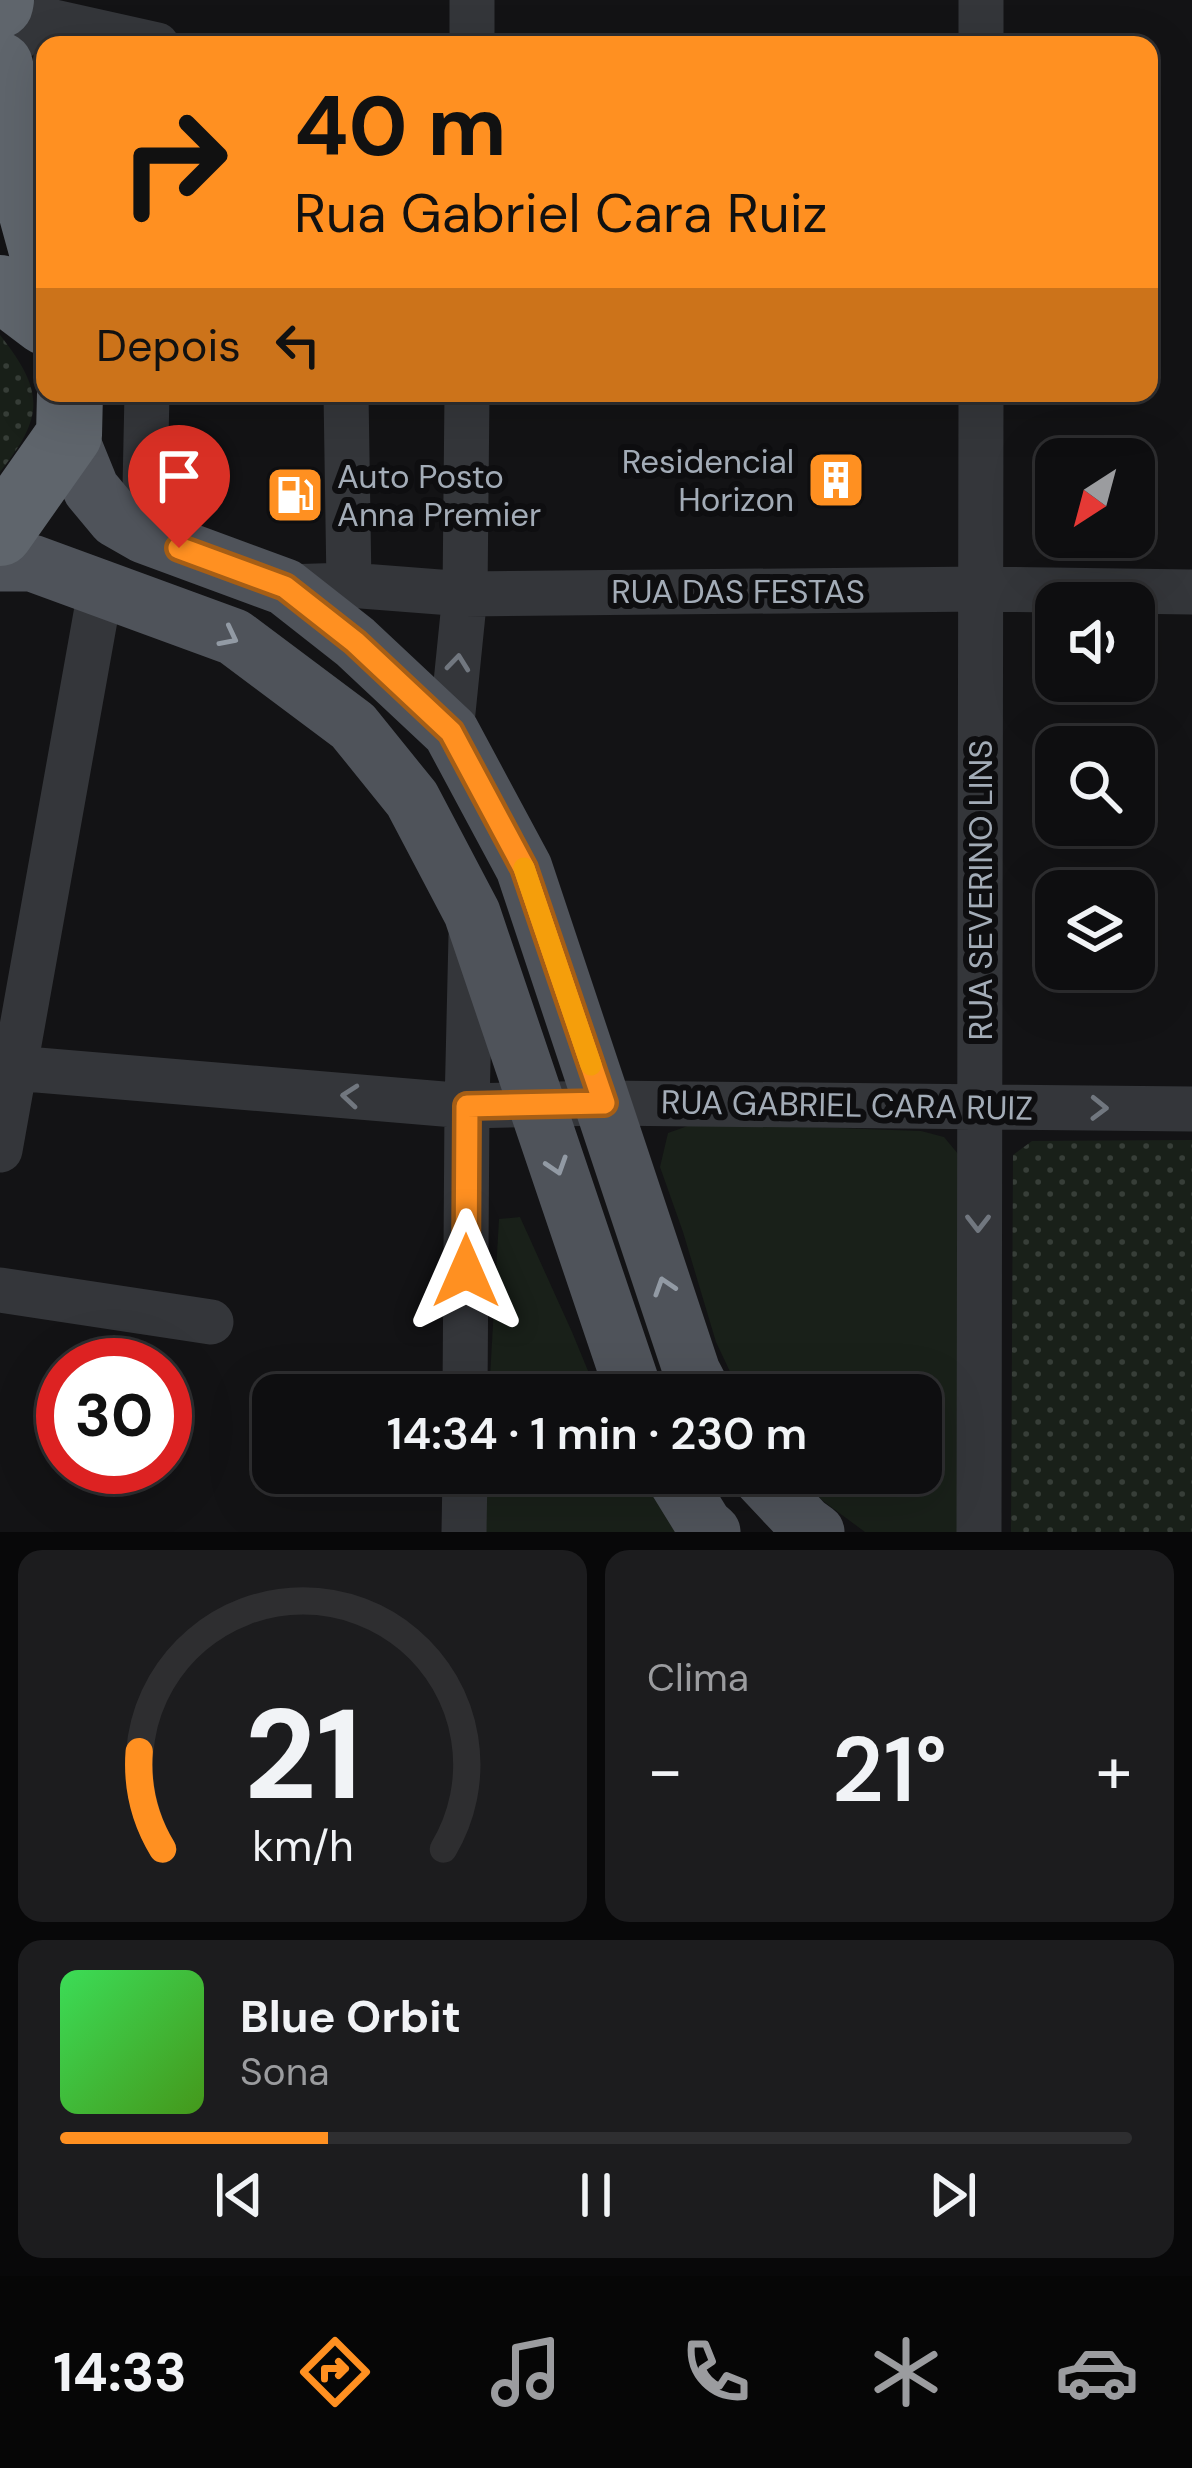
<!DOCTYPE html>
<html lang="pt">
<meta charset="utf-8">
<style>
:root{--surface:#0e0e10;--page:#1c1c1e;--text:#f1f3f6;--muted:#9b9c9f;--line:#2e2e30;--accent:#ff9021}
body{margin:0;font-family:"DM Sans",sans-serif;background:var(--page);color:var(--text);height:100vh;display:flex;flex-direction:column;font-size:45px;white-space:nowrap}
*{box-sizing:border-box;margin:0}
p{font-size:39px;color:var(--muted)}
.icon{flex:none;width:66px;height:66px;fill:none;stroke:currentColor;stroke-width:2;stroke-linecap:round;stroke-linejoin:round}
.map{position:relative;height:1532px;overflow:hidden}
.sheet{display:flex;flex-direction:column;gap:18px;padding:18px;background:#080809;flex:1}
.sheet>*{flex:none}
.hud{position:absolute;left:36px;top:36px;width:1122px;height:366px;border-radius:24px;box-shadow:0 12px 48px #0002,0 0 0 3px var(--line);background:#ff9021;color:#111;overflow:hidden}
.needle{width:78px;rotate:216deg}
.fabs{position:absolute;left:1035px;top:438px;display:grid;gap:24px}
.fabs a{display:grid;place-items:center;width:120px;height:120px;border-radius:24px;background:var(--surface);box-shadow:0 12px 48px #0002,0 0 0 3px var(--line);font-size:60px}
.speed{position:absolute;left:36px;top:1338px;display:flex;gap:24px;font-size:60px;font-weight:700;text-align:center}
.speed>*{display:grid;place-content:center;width:156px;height:156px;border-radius:50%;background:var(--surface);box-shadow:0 12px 48px #0002,0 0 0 3px var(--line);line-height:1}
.speed .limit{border:18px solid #d22;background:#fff;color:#111}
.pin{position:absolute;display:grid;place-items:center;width:102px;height:102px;color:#fff;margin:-123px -51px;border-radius:50% 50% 50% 0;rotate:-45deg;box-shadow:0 0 12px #0007}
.pin .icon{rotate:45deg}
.me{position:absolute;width:132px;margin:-66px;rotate:0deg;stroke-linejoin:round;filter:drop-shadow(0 0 9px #0008)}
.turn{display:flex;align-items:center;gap:42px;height:252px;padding:0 60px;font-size:54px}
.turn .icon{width:156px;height:156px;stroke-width:2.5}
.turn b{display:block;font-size:84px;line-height:102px}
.then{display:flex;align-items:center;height:114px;padding:0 60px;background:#0003;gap:24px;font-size:45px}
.big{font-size:90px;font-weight:600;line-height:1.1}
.sheet .widget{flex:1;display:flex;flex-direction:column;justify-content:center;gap:18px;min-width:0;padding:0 42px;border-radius:24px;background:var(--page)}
.sheet .dial{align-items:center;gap:0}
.dial svg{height:312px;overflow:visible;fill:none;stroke:var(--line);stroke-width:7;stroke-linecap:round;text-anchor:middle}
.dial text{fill:var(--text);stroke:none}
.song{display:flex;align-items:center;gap:36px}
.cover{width:144px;height:144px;border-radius:18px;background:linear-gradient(135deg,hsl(130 70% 55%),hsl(100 70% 35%))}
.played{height:12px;border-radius:6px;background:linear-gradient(90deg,var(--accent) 25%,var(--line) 25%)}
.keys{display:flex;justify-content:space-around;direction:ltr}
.heat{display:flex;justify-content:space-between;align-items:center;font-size:66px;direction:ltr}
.sheet .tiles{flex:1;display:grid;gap:18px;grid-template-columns:1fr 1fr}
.widget:last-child{grid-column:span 2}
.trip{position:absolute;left:252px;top:1374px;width:690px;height:120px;border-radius:24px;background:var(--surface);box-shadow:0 12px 48px #0002,0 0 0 3px var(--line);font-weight:600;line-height:120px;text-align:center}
.tab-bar{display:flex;height:192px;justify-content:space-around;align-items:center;background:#060606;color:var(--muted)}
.tab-bar .icon{width:84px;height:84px}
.tab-bar .on{color:var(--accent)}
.tab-bar b{font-size:54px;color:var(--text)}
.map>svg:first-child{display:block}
</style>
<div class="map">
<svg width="1192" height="1532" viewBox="0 0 1192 1532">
<defs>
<pattern id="grass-dots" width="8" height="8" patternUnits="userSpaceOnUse" patternTransform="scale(3)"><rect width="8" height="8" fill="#192019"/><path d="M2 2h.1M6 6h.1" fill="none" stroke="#373e38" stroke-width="1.8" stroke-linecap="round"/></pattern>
</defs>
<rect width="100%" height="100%" fill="#131315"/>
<path fill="url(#grass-dots)" d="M 0,335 C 44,391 45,416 0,472 Z
M 1192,1140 L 1192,1532 L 1011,1532 L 1013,1155 L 1032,1141 Z"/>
<path fill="#192019" d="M 696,1123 L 921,1131 L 944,1137 L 959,1155 L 958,1532 L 865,1532 L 823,1501 L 795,1473 L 921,1473 L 921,1395 L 741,1395 L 716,1342 L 683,1232 L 660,1167 L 668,1133 Z
M 520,1217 L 572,1332 L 598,1395 L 489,1395 L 499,1219 Z
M 484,1473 L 641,1473 L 671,1516 L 676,1532 L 481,1532 Z"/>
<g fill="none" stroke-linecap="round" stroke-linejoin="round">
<path stroke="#34363a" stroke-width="45" d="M 472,0 L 472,45
M 981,45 L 981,0
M 0,50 L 45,20 L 157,45
M 346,393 L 349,585
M 144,535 L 147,393
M 285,587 L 349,585 L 465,594 L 982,589 L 1192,592
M 451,732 L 465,594 L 467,393
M 0,1065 L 14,1068 L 467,1106 L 604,1103 L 1192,1109
M 0,1150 L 101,586
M 0,1290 L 211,1322
M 465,1395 L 467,1106 L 471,936
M 464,1532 L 465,1473
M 979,1532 L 981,393"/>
<path stroke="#4f535a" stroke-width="57" d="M 69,435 L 91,489 L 116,519 L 144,535 L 285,587 L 355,642 L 451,732 L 524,868 L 692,1372 L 704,1395
M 0,563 L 32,563 L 234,637 L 353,726 L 412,799 L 472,913 L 635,1395
M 672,1473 L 704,1525 L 712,1532
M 757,1473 L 805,1524 L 816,1532"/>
<path stroke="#5f656c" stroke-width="66" d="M 0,5 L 1,0
M 0,65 L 28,200 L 45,262
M 0,288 L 45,322
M 0,533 L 69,435 L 70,393"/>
</g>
<defs><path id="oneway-chevron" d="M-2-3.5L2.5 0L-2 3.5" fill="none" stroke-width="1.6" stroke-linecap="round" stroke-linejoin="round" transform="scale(3)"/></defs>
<g stroke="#929aa4">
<use href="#oneway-chevron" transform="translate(229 637) rotate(27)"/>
<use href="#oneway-chevron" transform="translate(557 1166) rotate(72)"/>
<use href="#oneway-chevron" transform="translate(664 1286) rotate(-108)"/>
</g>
<g stroke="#71777f">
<use href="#oneway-chevron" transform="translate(458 663) rotate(-84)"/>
<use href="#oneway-chevron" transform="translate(350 1096) rotate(-175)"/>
<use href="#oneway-chevron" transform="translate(1099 1108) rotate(1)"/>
<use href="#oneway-chevron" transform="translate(978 1223) rotate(90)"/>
</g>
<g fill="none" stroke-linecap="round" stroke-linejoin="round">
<g stroke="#a65e15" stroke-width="30">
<path id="route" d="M 179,548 L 285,587 L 355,642 L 451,732 L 524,868 L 604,1103 L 467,1106 L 466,1271"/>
</g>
<use href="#route" stroke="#ff9021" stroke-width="21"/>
<path stroke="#f59e0b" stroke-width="21" d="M 524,868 L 591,1065"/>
</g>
<defs>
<g id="building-square" transform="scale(3)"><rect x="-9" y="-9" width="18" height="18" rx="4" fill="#ff9021" stroke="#0e0e10"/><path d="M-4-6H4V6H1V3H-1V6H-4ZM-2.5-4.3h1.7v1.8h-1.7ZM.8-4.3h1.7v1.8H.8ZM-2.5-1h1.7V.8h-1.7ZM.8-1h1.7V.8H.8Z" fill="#fff"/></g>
<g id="fuel-square" transform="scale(3)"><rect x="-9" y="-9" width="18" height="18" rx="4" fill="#ff9021" stroke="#0e0e10"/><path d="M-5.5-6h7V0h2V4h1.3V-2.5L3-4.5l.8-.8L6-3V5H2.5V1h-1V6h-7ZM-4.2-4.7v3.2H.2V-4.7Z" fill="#fff"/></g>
</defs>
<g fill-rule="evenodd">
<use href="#building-square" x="836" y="480"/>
<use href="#fuel-square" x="295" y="495"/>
</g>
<g text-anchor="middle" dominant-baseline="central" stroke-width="12" stroke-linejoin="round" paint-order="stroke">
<g font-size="33" fill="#a3acb7" stroke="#0e0e10" text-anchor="end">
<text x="794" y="461">Residencial<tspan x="794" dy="38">Horizon</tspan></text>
<text x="337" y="476" text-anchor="start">Auto Posto<tspan x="337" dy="38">Anna Premier</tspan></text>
</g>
<g font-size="33" fill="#a3acb7" stroke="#0e0e10">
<text x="738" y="591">RUA DAS FESTAS</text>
<text transform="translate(980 890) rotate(-90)">RUA SEVERINO LINS</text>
<text transform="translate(847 1105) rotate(1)">RUA GABRIEL CARA RUIZ</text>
</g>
</g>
</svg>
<div class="fabs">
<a><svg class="needle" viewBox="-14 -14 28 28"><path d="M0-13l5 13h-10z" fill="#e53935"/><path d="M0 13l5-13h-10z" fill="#9b9c9f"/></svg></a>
<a><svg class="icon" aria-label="sound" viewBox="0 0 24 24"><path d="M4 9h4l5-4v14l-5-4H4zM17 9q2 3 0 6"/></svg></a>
<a><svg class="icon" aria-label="search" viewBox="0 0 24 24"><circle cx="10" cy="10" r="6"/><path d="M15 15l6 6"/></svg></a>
<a><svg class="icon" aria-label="layers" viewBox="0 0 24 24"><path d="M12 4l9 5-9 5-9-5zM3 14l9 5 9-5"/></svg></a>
</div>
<div class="speed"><div class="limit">30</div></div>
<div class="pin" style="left:179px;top:548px;background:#d93025"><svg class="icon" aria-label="arrive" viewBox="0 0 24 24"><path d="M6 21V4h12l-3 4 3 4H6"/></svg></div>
<svg class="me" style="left:466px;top:1271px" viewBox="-20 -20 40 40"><path d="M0-17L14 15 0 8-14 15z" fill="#ff9021" stroke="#fff" stroke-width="4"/></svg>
<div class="trip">14:34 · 1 min · 230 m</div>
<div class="hud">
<div class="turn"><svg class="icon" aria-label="right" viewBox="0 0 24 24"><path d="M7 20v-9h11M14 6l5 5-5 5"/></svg><div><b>40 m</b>Rua Gabriel Cara Ruiz</div></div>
<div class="then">Depois<svg class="icon" aria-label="left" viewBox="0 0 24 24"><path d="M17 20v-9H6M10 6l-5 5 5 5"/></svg></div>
</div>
</div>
<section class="sheet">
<div class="tiles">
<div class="widget dial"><svg viewBox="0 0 100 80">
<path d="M14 69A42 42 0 1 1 86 69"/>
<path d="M14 69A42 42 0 0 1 8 44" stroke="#ff9021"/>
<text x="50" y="56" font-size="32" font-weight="700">21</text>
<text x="50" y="72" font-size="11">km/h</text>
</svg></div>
<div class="widget"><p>Clima</p>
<div class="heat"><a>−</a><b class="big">21°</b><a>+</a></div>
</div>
<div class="widget">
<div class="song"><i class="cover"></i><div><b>Blue Orbit</b><p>Sona</p></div></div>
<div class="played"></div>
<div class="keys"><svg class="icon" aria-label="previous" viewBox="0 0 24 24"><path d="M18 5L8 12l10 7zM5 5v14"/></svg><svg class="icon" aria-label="pause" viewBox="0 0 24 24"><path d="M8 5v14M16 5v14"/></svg><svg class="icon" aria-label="next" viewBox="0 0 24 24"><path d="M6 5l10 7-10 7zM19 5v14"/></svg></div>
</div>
</div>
</section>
<nav class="tab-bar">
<b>14:33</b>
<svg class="icon on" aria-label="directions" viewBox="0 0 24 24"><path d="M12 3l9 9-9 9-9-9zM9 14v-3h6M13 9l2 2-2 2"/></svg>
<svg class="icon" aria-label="music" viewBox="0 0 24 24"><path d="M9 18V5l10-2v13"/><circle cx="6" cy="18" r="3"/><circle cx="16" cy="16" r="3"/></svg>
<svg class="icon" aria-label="phone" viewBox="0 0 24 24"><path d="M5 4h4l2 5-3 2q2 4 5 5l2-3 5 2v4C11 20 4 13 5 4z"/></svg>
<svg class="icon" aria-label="climate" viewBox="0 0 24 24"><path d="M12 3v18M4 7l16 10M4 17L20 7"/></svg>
<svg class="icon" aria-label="car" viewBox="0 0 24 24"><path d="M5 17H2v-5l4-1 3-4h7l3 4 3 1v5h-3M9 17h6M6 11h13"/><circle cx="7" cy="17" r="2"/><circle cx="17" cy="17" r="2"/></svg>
</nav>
